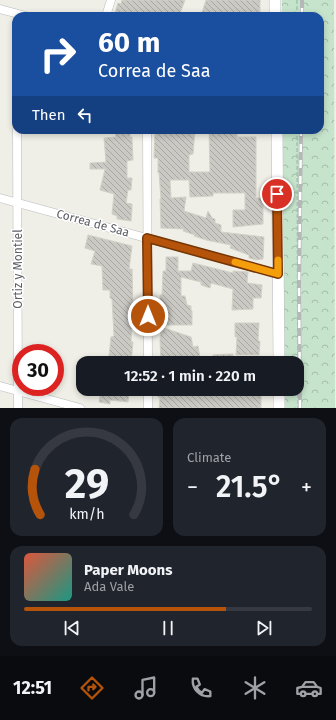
<!DOCTYPE html>
<meta charset="utf-8">
<style>
:root{--surface:#171b24;--page:#20242c;--text:#f1f3f6;--muted:#9ea1a6;--line:#363941;--accent:#b45309}
body{margin:0;font-family:"Fira Sans",sans-serif;background:var(--page);color:var(--text);height:100vh;display:flex;flex-direction:column;font-size:15px;white-space:nowrap}
*{box-sizing:border-box;margin:0}
p{font-size:13px;color:var(--muted)}
.icon{flex:none;width:22px;height:22px;fill:none;stroke:currentColor;stroke-width:2;stroke-linecap:round;stroke-linejoin:round}
.map{position:relative;height:408px;overflow:hidden}
.drawer{display:flex;flex-direction:column;gap:10px;padding:10px;background:#0d0f14;flex:1}
.drawer>*{flex:none}
.hud{position:absolute;left:12px;top:12px;width:312px;height:122px;border-radius:12px;box-shadow:0 2px 6px #0003;background:#1a4fa0;color:#fff;overflow:hidden}
.speed{position:absolute;left:12px;top:344px;display:flex;gap:8px;font-size:20px;font-weight:700;text-align:center}
.speed>*{display:grid;place-content:center;width:52px;height:52px;border-radius:50%;background:var(--surface);box-shadow:0 2px 6px #0003;line-height:1}
.speed .limit{border:6px solid #d22;background:#fff;color:#111}
.pin{position:absolute;display:grid;place-items:center;width:34px;height:34px;color:#fff;margin:-17px;border:2px solid #fff;border-radius:50%;box-shadow:0 1px 4px #0007}
.me{position:absolute;width:44px;margin:-22px;rotate:0deg;stroke-linejoin:round;filter:drop-shadow(0 0 3px #0008)}
.turn{display:flex;align-items:center;gap:14px;height:84px;padding:0 20px;font-size:18px}
.turn .icon{width:52px;height:52px;stroke-width:2.5}
.turn b{display:block;font-size:28px;line-height:34px}
.then{display:flex;align-items:center;height:38px;padding:0 20px;background:#0003;gap:8px;font-size:15px}
.big{font-size:30px;font-weight:600;line-height:1.1}
.drawer .tile{flex:1;display:flex;flex-direction:column;justify-content:center;gap:6px;min-width:0;padding:0 14px;border-radius:12px;background:var(--page)}
.drawer .dial{align-items:center;gap:0}
.dial svg{height:104px;overflow:visible;fill:none;stroke:var(--line);stroke-width:7;stroke-linecap:round;text-anchor:middle}
.dial text{fill:var(--text);stroke:none}
.song{display:flex;align-items:center;gap:12px}
.cover{width:48px;height:48px;border-radius:6px;background:linear-gradient(135deg,hsl(10 70% 55%),hsl(170 70% 35%))}
.played{height:4px;border-radius:2px;background:linear-gradient(90deg,var(--accent) 70%,var(--line) 70%)}
.keys{display:flex;justify-content:space-around;direction:ltr}
.heat{display:flex;justify-content:space-between;align-items:center;font-size:22px;direction:ltr}
.drawer .tiles{flex:1;display:grid;gap:10px;grid-template-columns:1fr 1fr}
.tile:last-child{grid-column:span 2}
.trip{position:absolute;left:76px;top:356px;width:228px;height:40px;border-radius:12px;background:var(--surface);box-shadow:0 2px 6px #0003;font-weight:600;line-height:40px;text-align:center}
.dock{display:flex;height:64px;justify-content:space-around;align-items:center;background:#090b0e;color:var(--muted)}
.dock .icon{width:28px;height:28px}
.dock .on{color:var(--accent)}
.dock b{font-size:18px;color:var(--text)}
.map>svg:first-child{display:block}
</style>
<div class="map">
<svg width="336" height="408" viewBox="0 0 336 408">
<defs>
<pattern id="park-crowns" width="20" height="18" patternUnits="userSpaceOnUse"><rect width="20" height="18" fill="#c6e4cb"/><path d="M2 6a3 3 0 1 1 6 0M12 15a3 3 0 1 1 6 0" fill="none" stroke="#a4bca9"/></pattern>
<pattern id="building-back-hatch" width="6" height="6" patternUnits="userSpaceOnUse"><rect width="6" height="6" fill="#cbc9c4"/><path d="M-1 5l2 2M0 0l6 6M5-1l2 2" fill="none" stroke="#a8a7a3"/></pattern>
</defs>
<rect width="100%" height="100%" fill="#efefe7"/>
<path fill="url(#park-crowns)" d="M 282,0 L 334,0 L 335,408 L 285,408 L 284,389 L 297,389 L 297,363 L 284,363 L 283,130 L 320,130 L 320,16 L 282,16 Z"/>
<path fill="url(#building-back-hatch)" stroke="#d3d1c6" d="M 122,0 L 185,0 L 179,16 L 114,16 L 118,3 L 121,4 Z
M 206,0 L 260,0 L 260,16 L 201,16 Z
M 115,130 L 130,130 L 130,137 L 132,137 L 133,160 L 127,161 L 127,178 L 132,178 L 131,190 L 128,190 L 126,203 L 132,204 L 132,208 L 131,221 L 117,219 L 117,216 L 112,214 L 114,194 L 100,190 L 105,169 L 90,169 L 90,163 L 106,162 L 104,138 L 116,137 Z
M 155,130 L 195,130 L 193,154 L 189,155 L 189,172 L 210,172 L 209,130 L 237,130 L 237,137 L 256,137 L 256,198 L 263,198 L 263,224 L 233,227 L 233,210 L 245,210 L 245,193 L 213,193 L 213,196 L 190,197 L 189,180 L 170,180 L 171,198 L 186,197 L 184,211 L 206,218 L 208,211 L 212,218 L 215,219 L 215,223 L 221,225 L 221,232 L 264,237 L 263,259 L 256,260 L 249,258 L 249,255 L 230,248 L 231,245 L 206,240 L 194,236 L 195,235 L 183,231 L 184,229 L 161,228 L 160,199 L 161,199 L 159,173 L 158,173 L 158,158 L 154,158 Z
M 88,235 L 132,246 L 129,269 L 132,269 L 133,310 L 131,310 L 132,318 L 131,342 L 133,342 L 131,363 L 111,363 L 112,356 L 109,356 L 111,337 L 114,336 L 112,299 L 110,298 L 110,290 L 103,290 L 102,266 L 91,264 L 95,251 L 85,248 Z
M 166,257 L 178,257 L 178,271 L 191,271 L 193,263 L 233,273 L 233,271 L 248,272 L 247,283 L 262,285 L 261,298 L 253,298 L 253,309 L 232,310 L 233,289 L 211,283 L 210,288 L 201,285 L 201,282 L 181,277 L 181,296 L 185,296 L 187,305 L 191,306 L 191,311 L 192,311 L 192,325 L 161,325 L 162,308 L 160,304 L 160,295 L 162,295 L 163,271 L 166,271 Z
M 235,323 L 259,323 L 258,341 L 260,341 L 259,355 L 236,355 L 237,337 L 235,337 Z
M 161,327 L 191,337 L 193,347 L 198,346 L 201,363 L 161,363 L 160,340 Z
M 233,354 L 233,363 L 214,363 L 213,355 Z
M 101,389 L 129,392 L 128,402 L 110,400 L 110,404 L 99,402 Z
M 158,389 L 261,389 L 261,408 L 159,408 L 160,398 L 158,397 Z"/>
<g fill="none" stroke-linecap="round" stroke-linejoin="round">
<g stroke="#b9babf" stroke-width="9">
<path id="street" d="M 0,9 L 26,16
M 106,16 L 111,0
M 17,130 L 18,408
M 147,130 L 148,363
M 0,198 L 278,274
M 0,386 L 80,408
M 148,389 L 148,408"/>
</g>
<g stroke="#babbc1" stroke-width="12">
<path id="secondary" d="M 275,0 L 275,16
M 277,130 L 279,363
M 279,389 L 279,408"/>
</g>
<path stroke="#9fc5b1" stroke-width="1.5" stroke-dasharray="4 2" stroke-linecap="butt" d="M 297,16 L 297,0
M 297,130 L 298,408"/>
<use href="#street" stroke="#fff" stroke-width="8"/>
<use href="#secondary" stroke="#fff" stroke-width="11"/>
<g stroke="#b6b7b7" stroke-width="4">
<path id="rail" d="M 302,16 L 302,0
M 300,408 L 299,286 L 301,130"/>
</g>
<use href="#rail" stroke="#fff" stroke-width="2.5" stroke-dasharray="8" stroke-linecap="butt"/>
</g>
<g fill="none" stroke-linecap="round" stroke-linejoin="round">
<g stroke="#753606" stroke-width="10">
<path id="route" d="M 148,316 L 147,238 L 278,274 L 277,194"/>
</g>
<use href="#route" stroke="#b45309" stroke-width="7"/>
<path stroke="#f59e0b" stroke-width="7" d="M 235,262 L 278,274 L 278,260"/>
</g>
<g text-anchor="middle" dominant-baseline="central" stroke-width="3" stroke-linejoin="round" paint-order="stroke">
<g font-size="12" fill="#5e6066" stroke="#fff">
<text transform="translate(93 223) rotate(15)">Correa de Saa</text>
<text transform="translate(18 269) rotate(-90)">Ortiz y Montiel</text>
</g>
</g>
</svg>
<div class="speed"><div class="limit">30</div></div>
<div class="pin" style="left:277px;top:194px;background:#d93025"><svg class="icon" aria-label="arrive" viewBox="0 0 24 24"><path d="M6 21V4h12l-3 4 3 4H6"/></svg></div>
<svg class="me" style="left:148px;top:316px" viewBox="-20 -20 40 40"><circle r="17" fill="#b45309" stroke="#fff" stroke-width="3"/><path d="M0-11L8 9 0 5-8 9z" fill="#fff"/></svg>
<div class="trip">12:52 · 1 min · 220 m</div>
<div class="hud">
<div class="turn"><svg class="icon" aria-label="right" viewBox="0 0 24 24"><path d="M7 20v-9h11M14 6l5 5-5 5"/></svg><div><b>60 m</b>Correa de Saa</div></div>
<div class="then">Then<svg class="icon" aria-label="left" viewBox="0 0 24 24"><path d="M17 20v-9H6M10 6l-5 5 5 5"/></svg></div>
</div>
</div>
<section class="drawer">
<div class="tiles">
<div class="tile dial"><svg viewBox="0 0 100 80">
<path d="M14 69A42 42 0 1 1 86 69"/>
<path d="M14 69A42 42 0 0 1 10 34" stroke="#b45309"/>
<text x="50" y="56" font-size="32" font-weight="700">29</text>
<text x="50" y="72" font-size="11">km/h</text>
</svg></div>
<div class="tile"><p>Climate</p>
<div class="heat"><a>−</a><b class="big">21.5°</b><a>+</a></div>
</div>
<div class="tile">
<div class="song"><i class="cover"></i><div><b>Paper Moons</b><p>Ada Vale</p></div></div>
<div class="played"></div>
<div class="keys"><svg class="icon" aria-label="previous" viewBox="0 0 24 24"><path d="M18 5L8 12l10 7zM5 5v14"/></svg><svg class="icon" aria-label="pause" viewBox="0 0 24 24"><path d="M8 5v14M16 5v14"/></svg><svg class="icon" aria-label="next" viewBox="0 0 24 24"><path d="M6 5l10 7-10 7zM19 5v14"/></svg></div>
</div>
</div>
</section>
<nav class="dock">
<b>12:51</b>
<svg class="icon on" aria-label="directions" viewBox="0 0 24 24"><path d="M12 3l9 9-9 9-9-9zM9 14v-3h6M13 9l2 2-2 2"/></svg>
<svg class="icon" aria-label="music" viewBox="0 0 24 24"><path d="M9 18V5l10-2v13"/><circle cx="6" cy="18" r="3"/><circle cx="16" cy="16" r="3"/></svg>
<svg class="icon" aria-label="phone" viewBox="0 0 24 24"><path d="M5 4h4l2 5-3 2q2 4 5 5l2-3 5 2v4C11 20 4 13 5 4z"/></svg>
<svg class="icon" aria-label="climate" viewBox="0 0 24 24"><path d="M12 3v18M4 7l16 10M4 17L20 7"/></svg>
<svg class="icon" aria-label="car" viewBox="0 0 24 24"><path d="M5 17H2v-5l4-1 3-4h7l3 4 3 1v5h-3M9 17h6M6 11h13"/><circle cx="7" cy="17" r="2"/><circle cx="17" cy="17" r="2"/></svg>
</nav>
